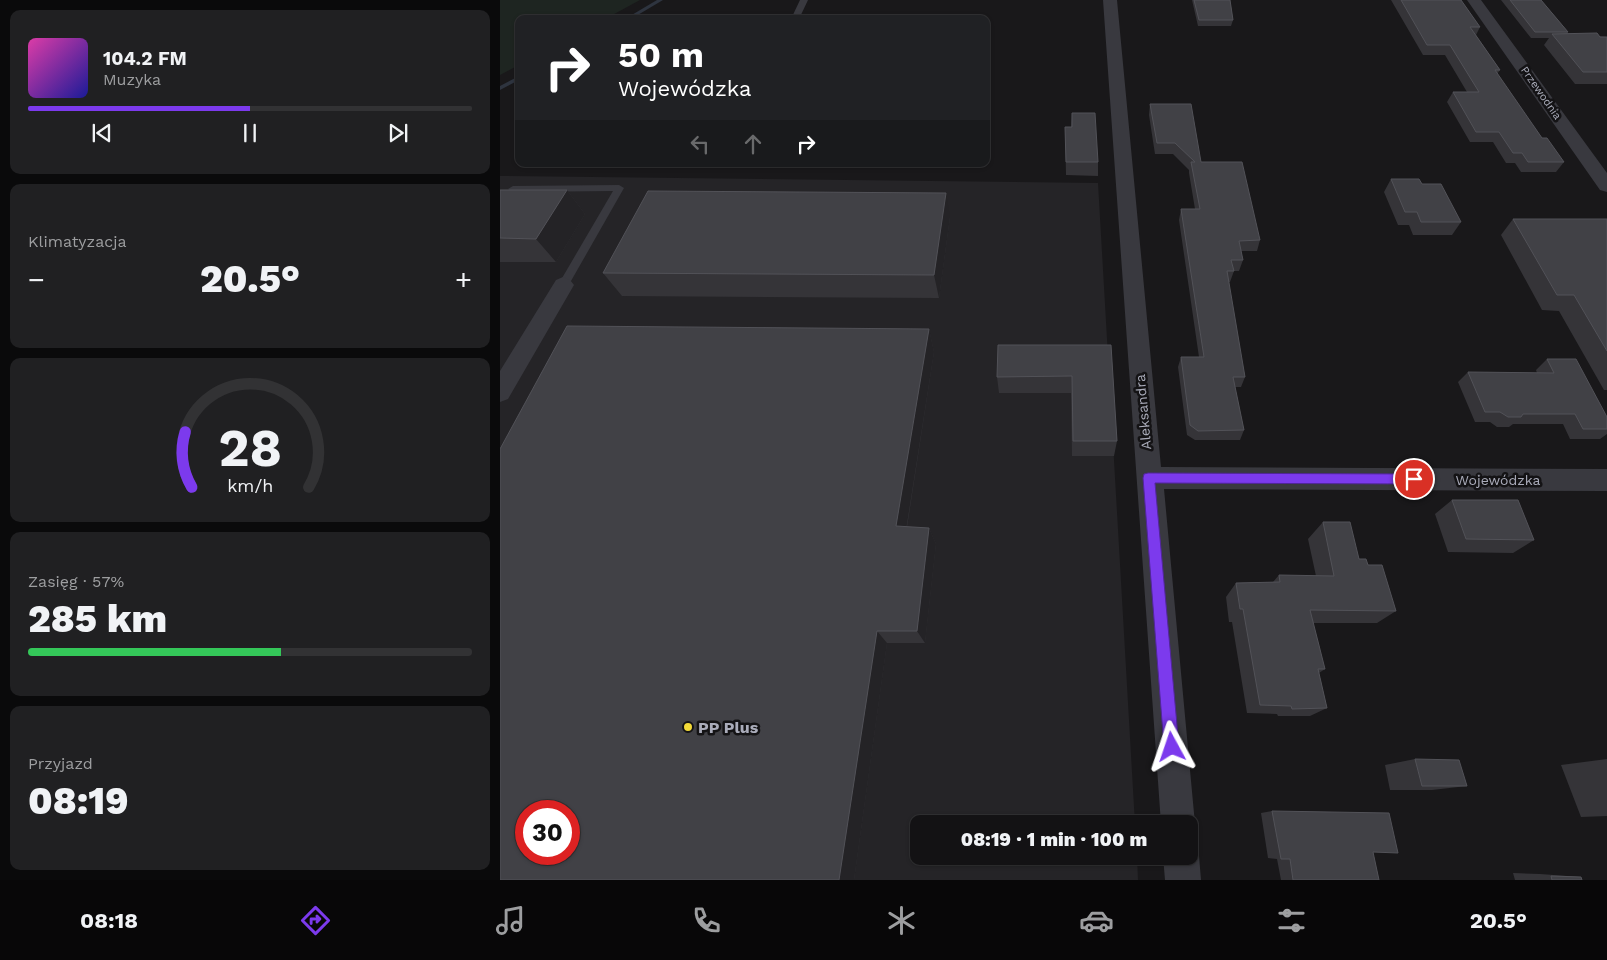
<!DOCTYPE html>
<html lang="pl">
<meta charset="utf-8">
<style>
:root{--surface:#131214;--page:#202022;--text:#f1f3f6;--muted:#9d9ea0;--line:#323234;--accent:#7c3aed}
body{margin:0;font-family:"Work Sans",sans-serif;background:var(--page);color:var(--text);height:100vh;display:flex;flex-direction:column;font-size:19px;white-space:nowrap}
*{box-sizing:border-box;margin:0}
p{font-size:16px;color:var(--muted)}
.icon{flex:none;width:28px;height:28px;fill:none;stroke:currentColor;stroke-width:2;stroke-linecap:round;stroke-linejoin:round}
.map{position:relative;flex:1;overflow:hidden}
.sheet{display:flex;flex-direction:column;gap:10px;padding:10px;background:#0a0a0b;width:500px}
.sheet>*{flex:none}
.hud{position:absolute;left:15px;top:15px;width:475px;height:152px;border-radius:10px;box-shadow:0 1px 4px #0004,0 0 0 1px var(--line);background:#202124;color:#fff;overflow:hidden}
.speed{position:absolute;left:15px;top:800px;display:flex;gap:10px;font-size:25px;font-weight:700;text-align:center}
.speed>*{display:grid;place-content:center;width:65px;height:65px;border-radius:50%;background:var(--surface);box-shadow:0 1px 4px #0004,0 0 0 1px var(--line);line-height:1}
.speed .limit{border:8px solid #d22;background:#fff;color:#111}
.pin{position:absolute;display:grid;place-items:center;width:42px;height:42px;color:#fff;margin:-21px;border:2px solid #fff;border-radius:50%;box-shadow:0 1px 5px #0007}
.me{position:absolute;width:55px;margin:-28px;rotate:355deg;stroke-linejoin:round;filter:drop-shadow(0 0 4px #0008)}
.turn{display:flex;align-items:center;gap:18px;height:105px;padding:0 20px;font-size:22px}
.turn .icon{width:65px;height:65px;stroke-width:2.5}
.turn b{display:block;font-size:35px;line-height:42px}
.lanes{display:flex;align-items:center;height:48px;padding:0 20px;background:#0003;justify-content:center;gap:25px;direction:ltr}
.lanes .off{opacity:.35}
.big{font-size:38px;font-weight:800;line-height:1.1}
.sheet .tile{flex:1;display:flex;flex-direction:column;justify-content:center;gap:8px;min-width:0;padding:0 18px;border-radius:10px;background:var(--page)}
.sheet .dial{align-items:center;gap:0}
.dial svg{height:130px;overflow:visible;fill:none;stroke:var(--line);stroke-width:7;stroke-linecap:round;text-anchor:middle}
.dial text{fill:var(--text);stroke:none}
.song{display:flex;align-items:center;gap:15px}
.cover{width:60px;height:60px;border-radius:8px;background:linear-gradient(135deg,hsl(320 70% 55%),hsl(240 70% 35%))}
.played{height:5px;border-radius:2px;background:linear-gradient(90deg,var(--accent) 50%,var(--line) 50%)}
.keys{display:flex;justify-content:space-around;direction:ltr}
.heat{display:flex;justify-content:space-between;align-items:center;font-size:28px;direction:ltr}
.charge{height:8px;border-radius:4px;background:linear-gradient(90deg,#34c759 57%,var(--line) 0)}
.trip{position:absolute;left:410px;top:815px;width:288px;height:50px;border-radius:10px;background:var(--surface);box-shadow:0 1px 4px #0004,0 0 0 1px var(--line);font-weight:800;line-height:50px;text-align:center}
.dock{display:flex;height:80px;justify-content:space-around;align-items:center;background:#080708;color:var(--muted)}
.dock .icon{width:35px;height:35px}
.dock .current{color:var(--accent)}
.dock b{font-size:22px;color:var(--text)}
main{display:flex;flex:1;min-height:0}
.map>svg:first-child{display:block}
</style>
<main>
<section class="sheet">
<div class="tile">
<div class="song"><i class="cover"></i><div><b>104.2 FM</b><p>Muzyka</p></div></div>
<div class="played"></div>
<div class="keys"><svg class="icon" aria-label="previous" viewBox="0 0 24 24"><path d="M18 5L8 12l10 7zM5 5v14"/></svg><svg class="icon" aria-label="pause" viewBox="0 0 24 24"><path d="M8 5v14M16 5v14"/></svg><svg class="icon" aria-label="next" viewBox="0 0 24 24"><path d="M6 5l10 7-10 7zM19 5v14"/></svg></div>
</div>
<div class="tile"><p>Klimatyzacja</p>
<div class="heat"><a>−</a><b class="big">20.5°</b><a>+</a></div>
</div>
<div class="tile dial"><svg viewBox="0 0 100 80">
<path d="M14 69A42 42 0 1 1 86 69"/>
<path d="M14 69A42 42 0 0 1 10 35" stroke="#7c3aed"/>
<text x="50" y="56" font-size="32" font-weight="700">28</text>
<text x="50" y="72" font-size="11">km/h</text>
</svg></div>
<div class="tile"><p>Zasięg · 57%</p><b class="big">285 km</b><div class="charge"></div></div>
<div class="tile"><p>Przyjazd</p><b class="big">08:19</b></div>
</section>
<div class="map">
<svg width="1107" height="880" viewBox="0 0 1107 880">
<rect width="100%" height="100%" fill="#19181a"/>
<path fill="#252427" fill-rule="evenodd" d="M 0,176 L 598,183 L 635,824 L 419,824 L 419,856 L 637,856 L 638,880 L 0,880 ZM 26,811 L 69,811 L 69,854 L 26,854 Z"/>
<path fill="#1e2521" d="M 0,0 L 140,0 L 105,19 L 19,19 L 19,65 L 0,75 Z"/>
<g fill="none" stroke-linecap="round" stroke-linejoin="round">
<path fill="#2e343f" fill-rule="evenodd" d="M 157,0 L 163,0 L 131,19 L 125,19 Z
M 19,76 L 19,80 L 0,90 L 0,86 Z"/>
<path fill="#39393f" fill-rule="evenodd" d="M 300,0 L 308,0 L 299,19 L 291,19 Z
M 119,185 L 124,188 L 67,288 L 59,288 L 58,285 L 113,191 L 13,192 L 8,189 L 13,186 Z"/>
<path fill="#39393f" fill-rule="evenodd" d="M 603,0 L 617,0 L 661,467 L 1107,469 L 1107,491 L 664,489 L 695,824 L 689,837 L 689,824 L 661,824 Z
M 967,0 L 981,0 L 1107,173 L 1107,192 L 1100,190 Z
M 63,277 L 70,280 L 74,285 L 8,399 L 0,402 L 0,371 L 56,280 Z
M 689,842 L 693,844 L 699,856 L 701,880 L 665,880 L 663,856 L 689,856 Z"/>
</g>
<path fill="#353438" d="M 692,0 L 730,0 L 733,20 L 731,26 L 698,26 Z
M 891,0 L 961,0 L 980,27 L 976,35 L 1000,70 L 997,74 L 1042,138 L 1064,162 L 1056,172 L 1021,172 L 1015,163 L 1006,163 L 993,142 L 970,142 L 947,102 L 953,92 L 967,92 L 945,55 L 923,55 Z
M 1001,0 L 1041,0 L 1068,32 L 1067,34 L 1107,37 L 1107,84 L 1075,84 L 1044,45 L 1049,38 L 1031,38 Z
M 650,104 L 701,162 L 760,240 L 757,251 L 741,251 L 743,260 L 739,271 L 734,271 L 730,282 L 728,282 L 745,377 L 741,387 L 735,387 L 744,430 L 740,440 L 695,440 L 687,435 L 678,367 L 681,357 L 699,357 L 679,220 L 681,209 L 695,209 L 689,173 L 689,170 L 673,154 L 655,154 L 649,115 Z
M 572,113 L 598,162 L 598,176 L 566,175 L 565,127 L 571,127 Z
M 891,179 L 922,184 L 961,222 L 952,235 L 913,235 L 909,225 L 898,225 L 884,192 Z
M 0,190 L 67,190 L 85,214 L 56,262 L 0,262 Z
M 450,217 L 439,298 L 122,296 L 103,273 Z
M 1013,219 L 1107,219 L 1107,390 L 1104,390 L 1059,311 L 1042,310 L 1001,235 Z
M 429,329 L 434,352 L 407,527 L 429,528 L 436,544 L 425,643 L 387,643 L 354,880 L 0,880 Z
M 611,345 L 617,441 L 614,456 L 572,456 L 571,393 L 499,393 L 497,377 Z
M 1047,359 L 1107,417 L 1107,434 L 1100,439 L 1070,439 L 1063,424 L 1013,424 L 1009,427 L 997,427 L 990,422 L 975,422 L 958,382 L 968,372 L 1037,373 L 1036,370 Z
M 952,500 L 1034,540 L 1013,553 L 948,552 L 935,514 Z
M 823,522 L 859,559 L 868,565 L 896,611 L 877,623 L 813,623 L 825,669 L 819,673 L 827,708 L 810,716 L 778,716 L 777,714 L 747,713 L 732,622 L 729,622 L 726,597 L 736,583 L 773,582 L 779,575 L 816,576 L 808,539 Z
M 915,759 L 967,786 L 932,790 L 890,790 L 885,765 Z
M 1107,759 L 1107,816 L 1081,817 L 1061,765 Z
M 772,811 L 873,852 L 879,880 L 781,880 L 777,859 L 768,858 L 761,813 Z
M 1013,873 L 1040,874 L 1081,877 L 1082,880 L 1015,880 Z"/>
<path fill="#242326" d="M 67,190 L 85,214 L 56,262 L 36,239 Z
M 446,193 L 450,217 L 439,298 L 434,275 Z
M 429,329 L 434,352 L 404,543 L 396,526 Z
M 429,528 L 436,544 L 425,643 L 417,631 Z
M 377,631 L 387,643 L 354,880 L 339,880 Z"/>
<path fill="#414146" stroke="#525258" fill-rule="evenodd" d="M 694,0 L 730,0 L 733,20 L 699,20 Z
M 901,0 L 961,0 L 980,27 L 970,27 L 1000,70 L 995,70 L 1042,138 L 1047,138 L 1064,162 L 1028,162 L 1022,153 L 1013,153 L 999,132 L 976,132 L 953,92 L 979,92 L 950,45 L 927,45 Z
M 1010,0 L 1041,0 L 1068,32 L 1035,32 Z
M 1097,33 L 1100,37 L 1107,37 L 1107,72 L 1083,72 L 1052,34 Z
M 650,104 L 691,104 L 701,162 L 742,162 L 760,240 L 739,241 L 743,260 L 731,260 L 734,271 L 727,271 L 745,377 L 733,377 L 744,430 L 698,431 L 690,425 L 681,357 L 704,357 L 681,209 L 700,209 L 691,162 L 695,162 L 675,143 L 657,143 Z
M 572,113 L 595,113 L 598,162 L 566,162 L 565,127 L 572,127 Z
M 891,179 L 919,179 L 922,184 L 941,184 L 961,222 L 921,222 L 917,212 L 905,212 Z
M 0,190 L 67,190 L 36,239 L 0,238 Z
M 148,191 L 446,193 L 434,275 L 103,273 Z
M 1013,219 L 1107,219 L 1107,351 L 1074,295 L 1057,295 Z
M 67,326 L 429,329 L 396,526 L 429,528 L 417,631 L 377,631 L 339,880 L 0,880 L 0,449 ZM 26,811 L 69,811 L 69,854 L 26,854 Z
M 498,345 L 611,345 L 617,441 L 573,441 L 572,376 L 497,377 Z
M 1047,359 L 1076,359 L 1107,417 L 1107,429 L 1083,429 L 1075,414 L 1023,414 L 1021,417 L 1008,417 L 1000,412 L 985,412 L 968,372 L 1054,373 Z
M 952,500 L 1018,500 L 1034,540 L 966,539 Z
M 823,522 L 850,522 L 859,559 L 866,559 L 868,565 L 882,565 L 896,611 L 810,610 L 825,669 L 818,669 L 827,708 L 792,709 L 791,706 L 760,705 L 743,609 L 740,609 L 736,583 L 780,582 L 779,575 L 834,576 Z
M 915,759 L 959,760 L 967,786 L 922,786 Z
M 772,811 L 889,813 L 898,853 L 873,852 L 879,880 L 793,880 L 790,859 L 781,859 Z
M 1051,876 L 1081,877 L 1082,880 L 1052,880 Z"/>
<path fill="#7c3aed" stroke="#51269a" d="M 648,473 L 914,474 L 918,476 L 919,479 L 918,483 L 914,484 L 655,483 L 679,747 L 677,752 L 672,754 L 666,752 L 664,747 L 643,478 L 644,474 Z"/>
<circle fill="#f3da38" stroke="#141315" stroke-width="2" cx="188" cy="727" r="5"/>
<g text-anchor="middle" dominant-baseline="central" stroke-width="5" stroke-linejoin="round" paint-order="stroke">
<g font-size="11" fill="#aaacba" stroke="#141315">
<text transform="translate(1041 93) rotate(55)">Przewodnia</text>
</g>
<g font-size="14" fill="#aaacba" stroke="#141315">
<text transform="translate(643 412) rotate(-95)">Aleksandra</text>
<text x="998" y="480">Wojewódzka</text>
</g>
<g font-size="16" font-weight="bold" fill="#aaacba" stroke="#141315" text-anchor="start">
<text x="198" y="727">PP Plus</text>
</g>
</g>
</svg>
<div class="speed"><div class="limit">30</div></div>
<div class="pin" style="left:914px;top:479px;background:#d93025"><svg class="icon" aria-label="arrive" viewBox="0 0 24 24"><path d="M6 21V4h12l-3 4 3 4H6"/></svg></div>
<svg class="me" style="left:672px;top:747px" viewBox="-20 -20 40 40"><path d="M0-17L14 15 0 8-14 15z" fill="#7c3aed" stroke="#fff" stroke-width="4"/></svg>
<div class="trip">08:19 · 1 min · 100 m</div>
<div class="hud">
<div class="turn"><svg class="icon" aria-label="right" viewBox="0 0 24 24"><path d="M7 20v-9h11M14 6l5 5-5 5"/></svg><div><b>50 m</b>Wojewódzka</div></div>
<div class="lanes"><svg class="icon off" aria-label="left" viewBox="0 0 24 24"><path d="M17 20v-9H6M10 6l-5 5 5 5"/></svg><svg class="icon off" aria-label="ahead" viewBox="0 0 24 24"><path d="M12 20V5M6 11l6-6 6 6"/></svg><svg class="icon" aria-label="right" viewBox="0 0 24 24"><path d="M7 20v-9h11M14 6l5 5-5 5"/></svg></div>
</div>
</div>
</main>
<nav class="dock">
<b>08:18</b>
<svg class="icon current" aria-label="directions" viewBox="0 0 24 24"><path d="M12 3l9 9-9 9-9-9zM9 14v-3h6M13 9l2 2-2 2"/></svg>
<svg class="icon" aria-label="music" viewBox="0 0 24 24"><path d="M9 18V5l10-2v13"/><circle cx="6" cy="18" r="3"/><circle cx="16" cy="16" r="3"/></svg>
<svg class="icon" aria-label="phone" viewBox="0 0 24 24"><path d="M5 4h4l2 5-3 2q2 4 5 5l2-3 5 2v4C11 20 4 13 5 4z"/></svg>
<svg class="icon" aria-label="climate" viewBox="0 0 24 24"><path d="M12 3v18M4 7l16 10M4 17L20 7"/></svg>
<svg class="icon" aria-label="car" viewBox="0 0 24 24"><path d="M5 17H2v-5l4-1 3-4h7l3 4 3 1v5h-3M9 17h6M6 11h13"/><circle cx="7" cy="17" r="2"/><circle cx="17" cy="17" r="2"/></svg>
<svg class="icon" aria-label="filters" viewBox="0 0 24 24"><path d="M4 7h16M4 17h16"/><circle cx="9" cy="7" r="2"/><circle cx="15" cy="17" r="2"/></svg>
<b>20.5°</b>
</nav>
